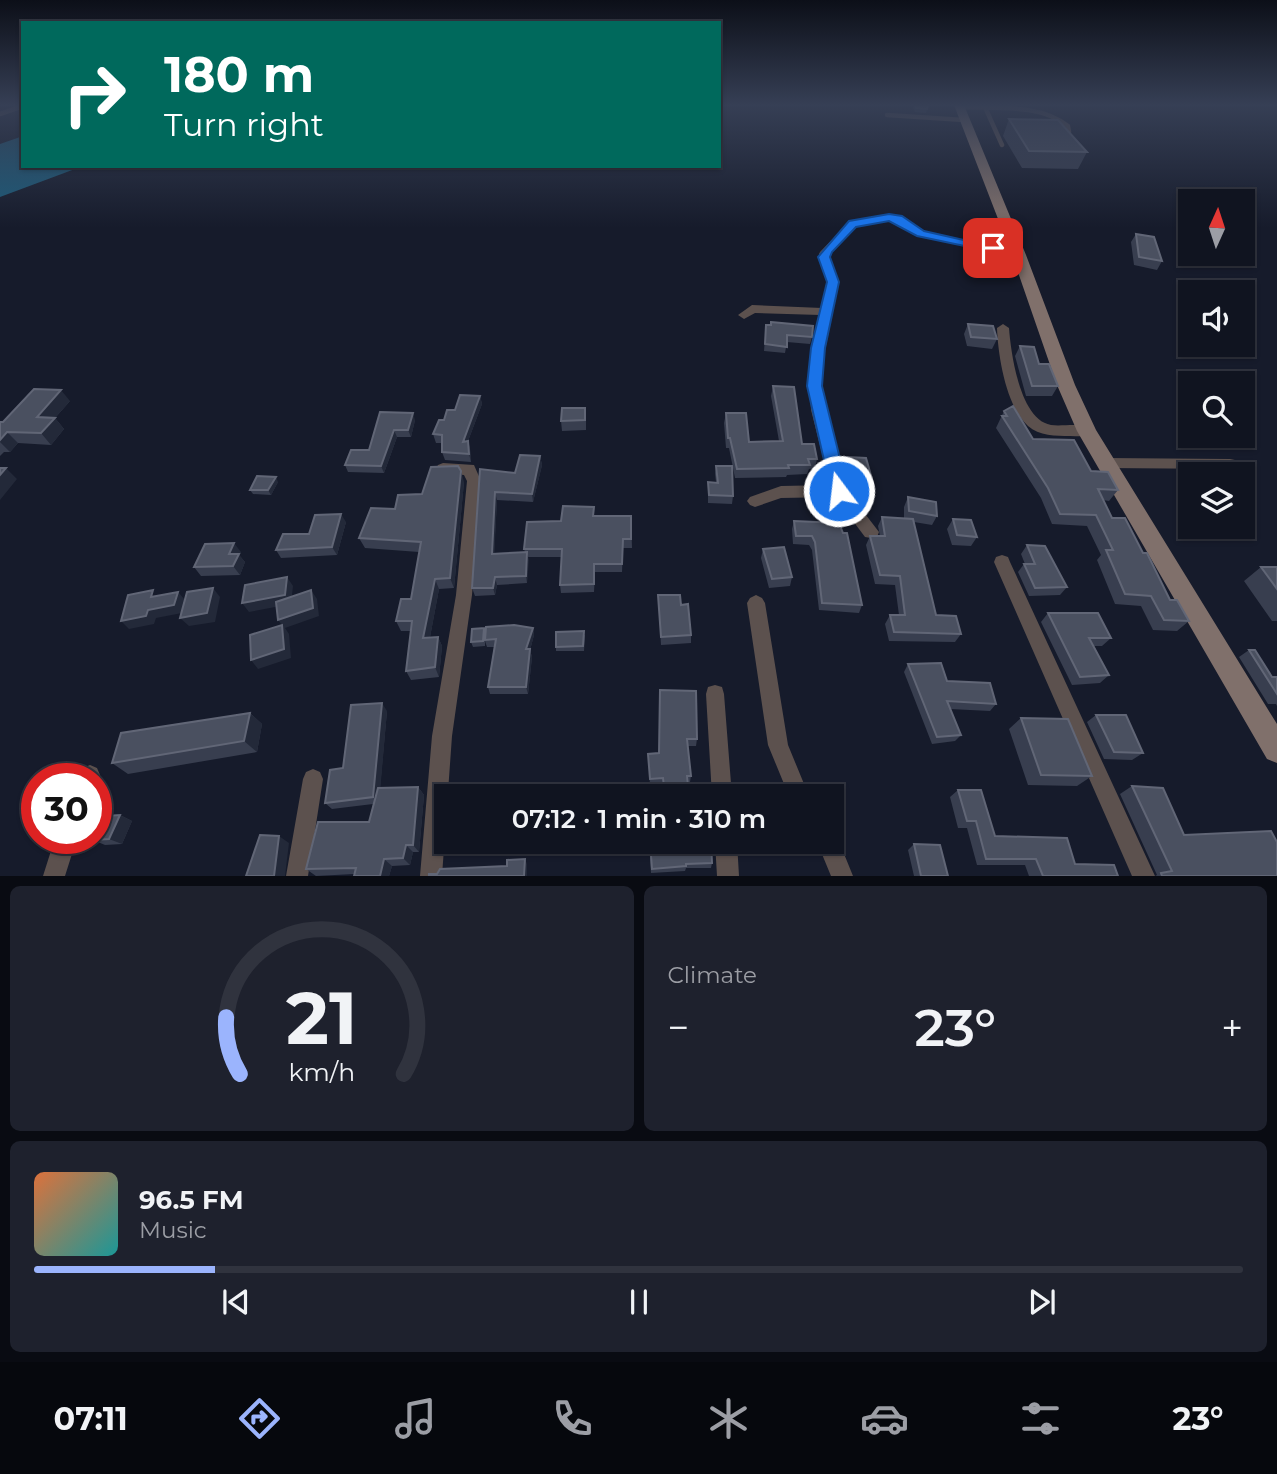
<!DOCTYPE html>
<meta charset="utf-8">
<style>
:root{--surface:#101420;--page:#1e212d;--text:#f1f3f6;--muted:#9c9ea5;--line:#30333e;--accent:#9bb4fd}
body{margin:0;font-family:Montserrat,sans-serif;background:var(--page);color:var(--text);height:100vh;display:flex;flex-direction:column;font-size:26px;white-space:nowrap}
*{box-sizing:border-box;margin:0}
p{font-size:23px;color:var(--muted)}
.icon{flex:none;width:38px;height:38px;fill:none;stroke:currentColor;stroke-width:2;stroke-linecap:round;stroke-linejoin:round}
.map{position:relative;height:876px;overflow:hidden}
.side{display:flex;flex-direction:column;gap:10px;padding:10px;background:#090b12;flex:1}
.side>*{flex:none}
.guide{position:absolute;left:21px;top:21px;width:700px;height:147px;border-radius:0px;box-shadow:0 2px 5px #0004,0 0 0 2px var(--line);background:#00695c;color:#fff;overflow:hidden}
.needle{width:46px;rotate:3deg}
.controls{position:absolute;left:1178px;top:189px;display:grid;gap:14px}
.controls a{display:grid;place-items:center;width:77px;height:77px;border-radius:0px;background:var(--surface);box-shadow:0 2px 5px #0004,0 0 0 2px var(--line);font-size:35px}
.speed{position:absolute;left:21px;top:763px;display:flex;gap:14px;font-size:35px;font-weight:700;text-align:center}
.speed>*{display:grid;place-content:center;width:91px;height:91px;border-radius:50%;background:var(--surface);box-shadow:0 2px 5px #0004,0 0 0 2px var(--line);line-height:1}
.speed .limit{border:10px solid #d22;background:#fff;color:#111}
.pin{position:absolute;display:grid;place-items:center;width:60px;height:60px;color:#fff;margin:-30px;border-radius:14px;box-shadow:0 4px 10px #0006}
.me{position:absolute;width:77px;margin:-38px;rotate:345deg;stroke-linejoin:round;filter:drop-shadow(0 0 5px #0008)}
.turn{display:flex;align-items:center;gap:24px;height:147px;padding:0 28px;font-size:32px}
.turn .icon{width:91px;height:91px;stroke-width:2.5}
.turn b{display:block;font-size:49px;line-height:60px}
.big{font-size:52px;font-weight:600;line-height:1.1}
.side .widget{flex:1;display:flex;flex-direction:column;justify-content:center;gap:10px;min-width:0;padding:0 24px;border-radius:10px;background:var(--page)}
.side .dial{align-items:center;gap:0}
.dial svg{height:182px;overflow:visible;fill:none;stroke:var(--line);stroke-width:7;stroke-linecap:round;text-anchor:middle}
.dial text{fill:var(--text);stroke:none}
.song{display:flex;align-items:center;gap:21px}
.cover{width:84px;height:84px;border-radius:10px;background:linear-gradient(135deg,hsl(20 70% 55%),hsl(180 70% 35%))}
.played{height:7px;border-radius:4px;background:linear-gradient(90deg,var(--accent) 15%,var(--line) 15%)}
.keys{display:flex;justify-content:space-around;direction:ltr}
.heat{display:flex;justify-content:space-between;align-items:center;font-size:38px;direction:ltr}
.side .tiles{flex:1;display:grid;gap:10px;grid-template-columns:1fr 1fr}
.widget:last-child{grid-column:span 2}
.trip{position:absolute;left:434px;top:784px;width:410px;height:70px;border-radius:0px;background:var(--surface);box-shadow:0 2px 5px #0004,0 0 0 2px var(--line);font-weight:600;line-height:70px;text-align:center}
.tabs{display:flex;height:112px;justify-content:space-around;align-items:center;background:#06080d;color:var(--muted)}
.tabs .icon{width:49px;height:49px}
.tabs .active{color:var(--accent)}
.tabs b{font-size:32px;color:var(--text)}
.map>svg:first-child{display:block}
</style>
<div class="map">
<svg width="1277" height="876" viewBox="0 0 1277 876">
<rect width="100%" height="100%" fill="#161b2b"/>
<path fill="#1c5c7b" d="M 23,136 L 23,166 L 83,166 L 0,197 L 0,144 Z"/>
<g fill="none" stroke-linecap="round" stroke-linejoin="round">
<path stroke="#5c514e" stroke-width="4.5" d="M 960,107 C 996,109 1039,103 1068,126 L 1069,132 L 1061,136
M 985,107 L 1002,145
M 0,114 L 23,106
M 887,115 L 964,120"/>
<path fill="#5c514e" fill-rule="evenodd" d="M 889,214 L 901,217 L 924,231 L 1019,252 L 1024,255 L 1019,258 L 917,235 L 889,220 L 856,226 L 829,254 L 839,282 L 821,370 L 825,410 L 846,489 L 879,532 L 877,537 L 871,538 L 865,537 L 835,497 L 781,498 L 755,507 L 750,505 L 747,501 L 750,497 L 781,486 L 830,485 L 811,410 L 809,370 L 820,315 L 755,313 L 744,319 L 738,315 L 752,305 L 822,308 L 827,282 L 819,254 L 820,252 L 849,222 Z
M 1003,324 L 1009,328 C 1011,354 1020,420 1051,425 C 1064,427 1085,421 1094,431 L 1092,435 C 1085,437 1078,436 1070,436 C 1056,436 1039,436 1028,426 C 1006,406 998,356 997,328 Z
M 1106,458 L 1230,459 L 1235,460 L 1237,464 L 1235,468 L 1230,469 L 1106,468 L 1101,467 L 1099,463 L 1101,459 Z
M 443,463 L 474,465 L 481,481 L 472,595 L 452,736 L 442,876 L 420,876 L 432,736 L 456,595 L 467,481 L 464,475 L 438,473 L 436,469 L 438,465 Z
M 1002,555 L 1008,557 L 1010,562 L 1155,876 L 1132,876 L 994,562 L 996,557 Z
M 756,595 L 762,598 L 765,603 L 788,745 L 809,796 L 789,796 L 768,745 L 747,603 L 750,598 Z
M 715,685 L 722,687 L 724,694 L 732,796 L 712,796 L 706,694 L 708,687 Z
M 90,765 L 97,768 L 100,775 L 96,786 L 96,779 L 79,779 L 83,768 Z
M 313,769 L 320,772 L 323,779 L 308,876 L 286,876 L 303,779 L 306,772 Z
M 831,833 L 836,834 L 853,876 L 831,876 L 817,842 L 831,842 Z
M 55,838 L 77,838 L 65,876 L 43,876 Z
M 715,842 L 737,842 L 739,876 L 717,876 Z"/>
<path fill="#80706b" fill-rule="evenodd" d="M 954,105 L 964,105 L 1026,255 L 1075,385 L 1096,430 L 1277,724 L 1277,763 L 1267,759 L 1077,431 L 1057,385 L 1012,255 Z"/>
</g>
<path fill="#383e4f" d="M 912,105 L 928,105 L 926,113 L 915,112 Z
M 1009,119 L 1087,152 L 1078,169 L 1022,168 L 1003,136 Z
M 1136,234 L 1162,261 L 1157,270 L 1134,265 L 1131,242 Z
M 968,324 L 997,339 L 992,349 L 967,346 L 964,334 Z
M 766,325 L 812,337 L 810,344 L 787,342 L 785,353 L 764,351 Z
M 1020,346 L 1039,364 L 1058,386 L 1052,396 L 1026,396 L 1015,356 Z
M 773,386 L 802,444 L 817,459 L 815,468 L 809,469 L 807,474 L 787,475 L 786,477 L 735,478 L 729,448 L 726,448 L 724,423 L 726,413 L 749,442 L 779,441 L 771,396 Z
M 480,396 L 482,404 L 468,441 L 470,449 L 471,462 L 445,460 L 442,452 L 442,443 L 436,443 L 433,434 L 444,420 L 455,410 Z
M 70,401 L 55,418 L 64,429 L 51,445 L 18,443 L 10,452 L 4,452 L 0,456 L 0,422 L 3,422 Z
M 1004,411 L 1033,439 L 1091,471 L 1118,490 L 1109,501 L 1103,500 L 1112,518 L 1143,553 L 1170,600 L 1189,621 L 1177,631 L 1153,630 L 1141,606 L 1115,604 L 1097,560 L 1101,555 L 1087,526 L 1052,524 L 1041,498 L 996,428 Z
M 380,412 L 415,420 L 411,437 L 397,437 L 384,473 L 348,472 L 345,465 L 369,450 Z
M 586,417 L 586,430 L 562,431 L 561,421 Z
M 540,456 L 542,465 L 533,502 L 497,500 L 494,553 L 525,552 L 524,549 L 561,521 L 594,516 L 631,516 L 632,548 L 623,548 L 622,572 L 595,572 L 594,592 L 561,593 L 560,585 L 562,557 L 528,557 L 527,583 L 497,585 L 495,595 L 475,596 L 472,588 L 480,469 L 515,473 Z
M 847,457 L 874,486 L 870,496 L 854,495 L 844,467 Z
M 716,466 L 733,496 L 732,504 L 708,503 L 708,482 L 716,482 L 715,474 Z
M 278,482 L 271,495 L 253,494 L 250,490 Z
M 464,482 L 454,588 L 439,589 L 430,637 L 438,637 L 442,646 L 439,677 L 411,680 L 406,671 L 411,631 L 401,631 L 396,621 L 411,599 L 419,552 L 365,548 L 359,538 L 395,509 L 422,494 Z
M 908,497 L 937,516 L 932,525 L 914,522 L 936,615 L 961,634 L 955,642 L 889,641 L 885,624 L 890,615 L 899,615 L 895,585 L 875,584 L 866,545 L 870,536 L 880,536 L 878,526 L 882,517 L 904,519 L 904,507 Z
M 953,519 L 977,537 L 971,546 L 952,545 L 947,529 Z
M 794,521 L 839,523 L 862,605 L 859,613 L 819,610 L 812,550 L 809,545 L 793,544 L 792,529 Z
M 346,522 L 337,555 L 281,558 L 276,550 L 309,534 Z
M 1027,545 L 1067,587 L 1060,595 L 1029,596 L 1018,572 L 1024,564 L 1025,564 L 1021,554 Z
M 763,549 L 792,577 L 790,586 L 769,588 L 761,558 Z
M 241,552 L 239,555 L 245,562 L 240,575 L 201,576 L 194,567 Z
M 1261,567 L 1277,567 L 1277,621 L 1272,621 L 1244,581 Z
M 658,595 L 681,605 L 691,635 L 691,643 L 661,645 Z
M 1048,613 L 1111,638 L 1102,646 L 1094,646 L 1109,675 L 1100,683 L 1072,685 L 1041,622 Z
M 484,628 L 485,632 L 533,628 L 534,635 L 530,650 L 532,657 L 528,694 L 490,694 L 488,687 L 494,647 L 487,647 L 485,641 L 485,646 L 473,647 L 471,642 Z
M 585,635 L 584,651 L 556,651 L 556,647 Z
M 1249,650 L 1272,677 L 1277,677 L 1277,706 L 1276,704 L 1268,704 L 1239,657 Z
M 908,664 L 947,681 L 996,704 L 990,711 L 950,709 L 961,735 L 955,741 L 932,744 L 904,672 Z
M 660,690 L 697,739 L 696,746 L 687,746 L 691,776 L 690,782 L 687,782 L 689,796 L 664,796 L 663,784 L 650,785 L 648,754 L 659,753 Z
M 387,711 L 380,788 L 418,787 L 424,795 L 419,852 L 413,852 L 410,865 L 392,866 L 389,876 L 354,876 L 354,874 L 316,876 L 306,869 L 369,822 L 373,804 L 332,809 L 325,803 L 343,768 Z
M 250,713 L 262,724 L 257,752 L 128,774 L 112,763 Z
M 1096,715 L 1143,753 L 1132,760 L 1104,759 L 1087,722 Z
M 1021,718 L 1092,776 L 1077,786 L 1028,785 L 1009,729 Z
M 1132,786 L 1184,835 L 1277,876 L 1155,876 L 1157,875 L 1120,794 Z
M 958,790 L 995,836 L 1075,864 L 1118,876 L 1029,876 L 1025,865 L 977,865 L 967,828 L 958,828 L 950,797 Z
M 120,815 L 132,821 L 122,844 L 105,845 L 93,840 Z
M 649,842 L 711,842 L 712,863 L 711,868 L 686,868 L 685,871 L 651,873 Z
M 914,844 L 948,876 L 914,876 L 908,850 Z"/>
<path fill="#232939" d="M 61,390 L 70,401 L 55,418 L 64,429 L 51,445 L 41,433 L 37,417 Z
M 480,396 L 482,404 L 468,441 L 470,449 L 471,462 L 469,454 L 463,442 Z
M 413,413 L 415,420 L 411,437 L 408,430 Z
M 394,430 L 397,437 L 384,473 L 381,466 Z
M 7,432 L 18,443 L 10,452 L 0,442 L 0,440 Z
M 540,456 L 542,465 L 533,502 L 532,494 Z
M 6,468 L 17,479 L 0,500 L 0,475 Z
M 461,471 L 464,482 L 454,588 L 450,578 Z
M 276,477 L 278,482 L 271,495 L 268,490 Z
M 495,492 L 497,500 L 494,562 L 492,554 Z
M 341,514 L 346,522 L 337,555 L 332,547 Z
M 234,543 L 241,552 L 239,555 L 245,562 L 240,575 L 233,566 L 229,554 Z
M 527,552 L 529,560 L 527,583 L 526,576 Z
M 287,577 L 293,586 L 291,604 L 249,612 L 242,603 Z
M 495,577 L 497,585 L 495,595 L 493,588 Z
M 435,579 L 439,589 L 428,648 L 423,638 Z
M 213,588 L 220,597 L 215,622 L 189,626 L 180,618 Z
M 311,590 L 317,599 L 319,616 L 285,628 L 289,634 L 291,658 L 258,669 L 251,660 L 282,625 L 278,620 Z
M 178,592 L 185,600 L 182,613 L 156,618 L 154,624 L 129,629 L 121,621 Z
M 533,628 L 534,635 L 530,650 L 532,657 L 528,694 L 526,687 L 526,649 Z
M 438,637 L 442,646 L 439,677 L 435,667 Z
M 382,703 L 387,711 L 379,804 L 373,797 Z
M 250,713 L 262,724 L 257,752 L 244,741 Z
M 418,787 L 424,795 L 419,852 L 413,845 Z
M 120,815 L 132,821 L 122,844 L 109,839 Z
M 279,836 L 289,843 L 285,876 L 274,876 Z
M 406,845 L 413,852 L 410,865 L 403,858 Z
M 384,859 L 392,866 L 389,876 L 380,876 Z
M 525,859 L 527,864 L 527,876 L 524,876 Z"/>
<path fill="#4a5060" stroke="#616676" stroke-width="2" d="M 915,105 L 928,105 L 927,109 L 916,108 Z
M 1009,119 L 1058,120 L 1087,152 L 1029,151 Z
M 1136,234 L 1154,237 L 1162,261 L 1139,257 Z
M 771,322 L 813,326 L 812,337 L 787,335 L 787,347 L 765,344 L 766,325 L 771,325 Z
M 968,324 L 993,326 L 997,339 L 971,337 Z
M 1020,346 L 1034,347 L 1039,364 L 1049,364 L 1058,386 L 1032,386 Z
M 773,386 L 794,387 L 802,444 L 814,444 L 817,459 L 808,459 L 810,465 L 788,465 L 789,468 L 737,469 L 730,438 L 728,438 L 726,413 L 746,413 L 749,442 L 783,441 Z
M 34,389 L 61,390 L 37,417 L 55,418 L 41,433 L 7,432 L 0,440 L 0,422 L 3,422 Z
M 460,395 L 480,396 L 463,442 L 468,441 L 469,454 L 442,452 L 442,435 L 433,434 L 439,420 L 444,420 L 447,410 L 455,410 Z
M 1013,406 L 1033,439 L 1074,440 L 1091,471 L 1108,472 L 1118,490 L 1098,489 L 1112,518 L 1125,518 L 1143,553 L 1147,553 L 1170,600 L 1177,600 L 1189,621 L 1164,620 L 1151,596 L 1125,594 L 1106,550 L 1113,550 L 1096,515 L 1060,514 L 1048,488 L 1002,416 L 1007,416 L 1004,411 Z
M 562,408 L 585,408 L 585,420 L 561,421 Z
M 380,412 L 413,413 L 408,430 L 394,430 L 381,466 L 345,465 L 351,450 L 369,450 Z
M 520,455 L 540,456 L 532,494 L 495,492 L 492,554 L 527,552 L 526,576 L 495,577 L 493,588 L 472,588 L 480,469 L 515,473 Z
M 847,457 L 866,458 L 874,486 L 857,485 Z
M 458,466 L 461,471 L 450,578 L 435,579 L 423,638 L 438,637 L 435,667 L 406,671 L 412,621 L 396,621 L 401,599 L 411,599 L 421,542 L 359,538 L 371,508 L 395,509 L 398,495 L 422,494 L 431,467 Z
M 716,466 L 732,466 L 733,496 L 709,495 L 708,482 L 718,483 Z
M 0,468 L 6,468 L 0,475 Z
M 257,476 L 276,477 L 268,490 L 250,490 Z
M 908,497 L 936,502 L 937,516 L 909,511 Z
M 563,506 L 594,507 L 593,516 L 631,516 L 631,539 L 623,539 L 622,564 L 594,564 L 594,584 L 560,585 L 562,549 L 524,549 L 527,522 L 561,521 Z
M 341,514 L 332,547 L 276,550 L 283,534 L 309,534 L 315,515 Z
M 882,517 L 913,519 L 936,615 L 956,616 L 961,634 L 894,632 L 890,615 L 905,615 L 900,576 L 880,575 L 870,536 L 885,536 Z
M 953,519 L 971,520 L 977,537 L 957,535 Z
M 794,521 L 839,523 L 843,533 L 847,533 L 862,605 L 822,603 L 815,542 L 812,536 L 796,536 Z
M 234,543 L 229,554 L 239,554 L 233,566 L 194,567 L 205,544 Z
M 1027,545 L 1045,546 L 1067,587 L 1035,588 L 1024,564 L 1035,564 Z
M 784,547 L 792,577 L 772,579 L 763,549 Z
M 1261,567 L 1277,567 L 1277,589 Z
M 287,577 L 285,595 L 242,603 L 245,585 Z
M 213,588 L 207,613 L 180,618 L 187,592 Z
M 153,590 L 151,597 L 178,592 L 174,605 L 148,610 L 146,616 L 121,621 L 128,595 Z
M 311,590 L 313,608 L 278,620 L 276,602 Z
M 658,595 L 680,595 L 681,605 L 688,604 L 691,635 L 661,637 Z
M 1048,613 L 1098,613 L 1111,638 L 1089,638 L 1109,675 L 1080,677 Z
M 282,625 L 284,649 L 251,660 L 250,635 Z
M 514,625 L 533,628 L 526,649 L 530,649 L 526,687 L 488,687 L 496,639 L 485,640 L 486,627 Z
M 484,628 L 483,641 L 471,642 L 472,629 Z
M 584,631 L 583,646 L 556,647 L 556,632 Z
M 1249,650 L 1255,650 L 1272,677 L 1277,677 L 1277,694 Z
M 941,663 L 947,681 L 990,683 L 996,704 L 947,701 L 961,735 L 937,737 L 908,664 Z
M 660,690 L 696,691 L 697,739 L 687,739 L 691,776 L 687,776 L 689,796 L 665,796 L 663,778 L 650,779 L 648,754 L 659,753 Z
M 382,703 L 373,797 L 325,803 L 330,770 L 343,768 L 351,705 Z
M 250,713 L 244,741 L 112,763 L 121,733 Z
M 1096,715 L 1126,715 L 1143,753 L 1114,752 Z
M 1021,718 L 1068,719 L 1092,776 L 1041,775 Z
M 1132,786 L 1163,788 L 1184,835 L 1271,831 L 1277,842 L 1277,876 L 1162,876 L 1161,873 L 1172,871 Z
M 418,787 L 413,845 L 406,845 L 403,858 L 384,859 L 380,876 L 354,876 L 356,868 L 306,869 L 318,822 L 369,822 L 378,788 Z
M 958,790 L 981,790 L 995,836 L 1067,838 L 1075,864 L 1114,865 L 1118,876 L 1043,876 L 1036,859 L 986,859 L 976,821 L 967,821 Z
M 120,815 L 109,839 L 93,840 L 93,838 L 96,838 L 96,832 L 104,816 Z
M 260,835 L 279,836 L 274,876 L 246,876 Z
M 650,842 L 711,842 L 712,863 L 686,864 L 686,866 L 652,869 Z
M 914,844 L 940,845 L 948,876 L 921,876 Z
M 525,859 L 524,876 L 429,876 L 429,874 L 437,874 L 440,869 L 507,866 L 507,860 Z"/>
<linearGradient id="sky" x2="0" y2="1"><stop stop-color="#0c0f18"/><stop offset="0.46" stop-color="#363f55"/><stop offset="1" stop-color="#363f55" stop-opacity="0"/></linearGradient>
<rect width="1277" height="228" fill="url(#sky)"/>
<path fill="#1a73e8" stroke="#114b97" stroke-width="2" d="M 889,214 L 902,216 L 924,231 L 999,248 L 993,252 L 917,236 L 889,221 L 856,227 L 832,252 L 830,257 L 839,282 L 825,348 L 822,386 L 848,491 L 839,498 L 831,491 L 807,386 L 811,348 L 827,282 L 818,257 L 849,221 Z"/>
</svg>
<div class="controls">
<a><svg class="needle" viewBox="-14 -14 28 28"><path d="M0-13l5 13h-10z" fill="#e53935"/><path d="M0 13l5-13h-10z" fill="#9c9ea5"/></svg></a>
<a><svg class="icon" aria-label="sound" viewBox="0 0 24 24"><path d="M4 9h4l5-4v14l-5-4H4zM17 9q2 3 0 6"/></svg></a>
<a><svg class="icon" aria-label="search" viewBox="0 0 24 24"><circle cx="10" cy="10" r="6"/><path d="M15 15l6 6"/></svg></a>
<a><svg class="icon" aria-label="layers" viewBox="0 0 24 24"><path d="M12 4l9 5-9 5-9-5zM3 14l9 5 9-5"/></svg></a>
</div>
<div class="speed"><div class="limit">30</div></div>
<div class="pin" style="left:993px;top:248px;background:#d93025"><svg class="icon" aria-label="arrive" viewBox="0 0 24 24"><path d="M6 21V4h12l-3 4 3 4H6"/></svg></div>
<svg class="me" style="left:839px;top:491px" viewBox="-20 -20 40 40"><circle r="17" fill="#1a73e8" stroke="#fff" stroke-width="3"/><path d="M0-11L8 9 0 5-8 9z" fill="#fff"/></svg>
<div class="trip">07:12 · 1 min · 310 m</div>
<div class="guide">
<div class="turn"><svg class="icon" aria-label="right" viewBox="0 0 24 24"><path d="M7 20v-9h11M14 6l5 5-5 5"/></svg><div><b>180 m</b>Turn right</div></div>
</div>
</div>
<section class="side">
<div class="tiles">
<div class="widget dial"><svg viewBox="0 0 100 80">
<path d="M14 69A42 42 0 1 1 86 69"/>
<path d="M14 69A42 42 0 0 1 8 44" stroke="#9bb4fd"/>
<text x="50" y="56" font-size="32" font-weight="700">21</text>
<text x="50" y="72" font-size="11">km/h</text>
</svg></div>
<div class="widget"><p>Climate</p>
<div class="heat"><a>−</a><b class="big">23°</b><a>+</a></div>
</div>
<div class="widget">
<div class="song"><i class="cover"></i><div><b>96.5 FM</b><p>Music</p></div></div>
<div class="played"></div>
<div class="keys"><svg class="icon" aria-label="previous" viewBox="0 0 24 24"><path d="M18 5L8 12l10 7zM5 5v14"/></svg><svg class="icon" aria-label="pause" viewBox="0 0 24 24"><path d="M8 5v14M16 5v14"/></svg><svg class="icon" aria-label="next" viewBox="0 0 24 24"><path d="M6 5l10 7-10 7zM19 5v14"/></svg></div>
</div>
</div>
</section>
<nav class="tabs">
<b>07:11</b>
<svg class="icon active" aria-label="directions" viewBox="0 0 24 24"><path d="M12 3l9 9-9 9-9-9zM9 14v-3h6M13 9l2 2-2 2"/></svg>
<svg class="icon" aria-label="music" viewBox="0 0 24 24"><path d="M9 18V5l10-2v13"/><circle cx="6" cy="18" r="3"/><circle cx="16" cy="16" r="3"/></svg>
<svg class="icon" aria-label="phone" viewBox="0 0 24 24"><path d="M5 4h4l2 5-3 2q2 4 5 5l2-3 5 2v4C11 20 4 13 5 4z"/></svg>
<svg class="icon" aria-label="climate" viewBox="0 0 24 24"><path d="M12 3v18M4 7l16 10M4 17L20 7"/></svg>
<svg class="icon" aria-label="car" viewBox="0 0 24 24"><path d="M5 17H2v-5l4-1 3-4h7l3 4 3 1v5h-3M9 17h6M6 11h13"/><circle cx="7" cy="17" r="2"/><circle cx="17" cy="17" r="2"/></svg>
<svg class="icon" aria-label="filters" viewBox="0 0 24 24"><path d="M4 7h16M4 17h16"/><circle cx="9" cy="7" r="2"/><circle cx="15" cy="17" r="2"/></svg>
<b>23°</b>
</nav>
